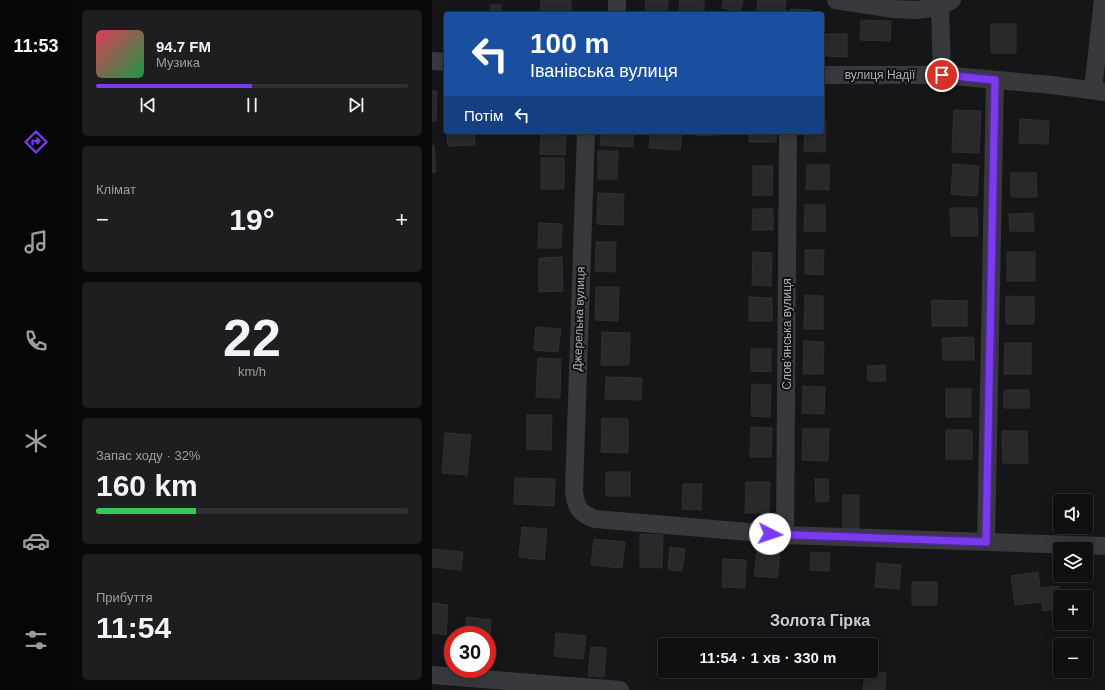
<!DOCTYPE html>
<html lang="uk">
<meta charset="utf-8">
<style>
:root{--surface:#101012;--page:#1e1e20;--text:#f1f3f6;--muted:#9c9d9f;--line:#303032;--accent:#7c3aed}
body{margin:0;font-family:Helvetica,sans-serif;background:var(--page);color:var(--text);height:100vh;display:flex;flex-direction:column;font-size:15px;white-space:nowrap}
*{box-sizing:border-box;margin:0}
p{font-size:13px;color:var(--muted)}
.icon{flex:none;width:22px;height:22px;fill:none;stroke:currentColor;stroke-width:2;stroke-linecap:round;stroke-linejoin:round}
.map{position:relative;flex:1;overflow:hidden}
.sheet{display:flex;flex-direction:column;gap:10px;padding:10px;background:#09090a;width:360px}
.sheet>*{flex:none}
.hud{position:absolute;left:12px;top:12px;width:380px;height:122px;border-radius:4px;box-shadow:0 2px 10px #0003,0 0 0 1px var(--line);background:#1a4fa0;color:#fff;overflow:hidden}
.fabs{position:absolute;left:621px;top:494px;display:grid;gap:8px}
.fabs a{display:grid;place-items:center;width:40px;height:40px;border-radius:4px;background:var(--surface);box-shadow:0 2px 10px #0003,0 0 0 1px var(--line);font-size:20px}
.speed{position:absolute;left:12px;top:626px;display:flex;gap:8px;font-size:20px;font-weight:700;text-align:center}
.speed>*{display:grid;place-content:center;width:52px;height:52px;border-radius:50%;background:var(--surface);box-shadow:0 2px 10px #0003,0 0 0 1px var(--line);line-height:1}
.speed .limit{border:6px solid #d22;background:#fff;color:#111}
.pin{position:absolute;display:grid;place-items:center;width:34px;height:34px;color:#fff;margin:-17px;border:2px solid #fff;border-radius:50%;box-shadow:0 1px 4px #0007}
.me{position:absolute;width:44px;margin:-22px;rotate:94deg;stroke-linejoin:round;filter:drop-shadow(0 0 3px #0008)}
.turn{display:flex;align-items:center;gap:14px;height:84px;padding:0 20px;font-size:18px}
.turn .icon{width:52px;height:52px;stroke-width:2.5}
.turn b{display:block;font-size:28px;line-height:34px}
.then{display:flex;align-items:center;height:38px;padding:0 20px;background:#0003;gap:8px;font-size:15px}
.big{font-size:30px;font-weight:800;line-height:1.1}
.sheet .widget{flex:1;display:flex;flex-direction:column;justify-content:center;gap:6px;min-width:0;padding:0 14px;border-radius:6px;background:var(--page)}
.sheet .dial{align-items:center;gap:0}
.dial b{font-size:52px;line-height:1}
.song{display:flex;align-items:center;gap:12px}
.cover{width:48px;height:48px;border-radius:6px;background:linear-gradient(135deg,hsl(350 70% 55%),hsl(140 70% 35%))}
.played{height:4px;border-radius:2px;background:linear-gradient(90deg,var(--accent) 50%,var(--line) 50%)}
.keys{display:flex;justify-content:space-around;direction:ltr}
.heat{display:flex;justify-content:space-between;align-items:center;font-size:22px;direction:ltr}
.charge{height:6px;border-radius:3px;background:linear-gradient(90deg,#34c759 32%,var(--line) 0)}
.trip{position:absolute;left:226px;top:638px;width:220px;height:40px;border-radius:4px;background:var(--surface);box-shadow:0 2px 10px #0003,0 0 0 1px var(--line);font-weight:800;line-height:40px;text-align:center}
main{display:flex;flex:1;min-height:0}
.tab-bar{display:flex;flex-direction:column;width:72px;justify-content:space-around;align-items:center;background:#060607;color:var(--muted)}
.tab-bar .icon{width:28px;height:28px}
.tab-bar .current{color:var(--accent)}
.tab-bar b{font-size:18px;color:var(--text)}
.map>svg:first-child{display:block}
</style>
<main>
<nav class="tab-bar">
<b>11:53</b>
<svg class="icon current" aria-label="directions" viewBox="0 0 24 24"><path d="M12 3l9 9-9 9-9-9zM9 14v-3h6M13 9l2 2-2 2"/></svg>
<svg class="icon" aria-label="music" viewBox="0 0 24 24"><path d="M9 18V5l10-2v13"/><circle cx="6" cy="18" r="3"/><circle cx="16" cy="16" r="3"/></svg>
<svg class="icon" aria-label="phone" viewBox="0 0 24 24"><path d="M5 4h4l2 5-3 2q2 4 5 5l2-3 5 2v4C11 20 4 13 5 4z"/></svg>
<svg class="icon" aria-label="climate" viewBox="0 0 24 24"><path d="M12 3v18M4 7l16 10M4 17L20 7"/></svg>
<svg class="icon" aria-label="car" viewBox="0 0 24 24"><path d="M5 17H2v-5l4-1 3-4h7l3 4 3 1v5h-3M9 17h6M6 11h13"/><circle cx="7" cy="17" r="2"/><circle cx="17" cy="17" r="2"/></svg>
<svg class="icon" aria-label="filters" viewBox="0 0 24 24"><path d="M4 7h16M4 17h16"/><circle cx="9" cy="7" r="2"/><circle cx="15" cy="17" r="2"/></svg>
</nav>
<section class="sheet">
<div class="widget">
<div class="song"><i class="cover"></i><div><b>94.7 FM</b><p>Музика</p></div></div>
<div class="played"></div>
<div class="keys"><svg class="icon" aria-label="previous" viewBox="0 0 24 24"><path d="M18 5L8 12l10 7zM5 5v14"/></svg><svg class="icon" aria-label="pause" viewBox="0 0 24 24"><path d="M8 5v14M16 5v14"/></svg><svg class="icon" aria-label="next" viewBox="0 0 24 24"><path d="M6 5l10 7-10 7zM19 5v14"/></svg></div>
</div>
<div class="widget"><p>Клімат</p>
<div class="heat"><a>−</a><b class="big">19°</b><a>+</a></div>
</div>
<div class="widget dial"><b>22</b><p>km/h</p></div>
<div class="widget"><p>Запас ходу · 32%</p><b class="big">160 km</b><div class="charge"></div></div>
<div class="widget"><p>Прибуття</p><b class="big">11:54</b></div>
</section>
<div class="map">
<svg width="673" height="690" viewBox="0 0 673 690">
<rect width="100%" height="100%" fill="#161618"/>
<path fill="#29292c" stroke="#303034" d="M 109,0 L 139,0 L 139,14 L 108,14 Z
M 214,0 L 236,0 L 235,14 L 213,14 Z
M 248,0 L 272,0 L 272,14 L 247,14 Z
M 291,0 L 311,0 L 308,12 L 290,8 Z
M 326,0 L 354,0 L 352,14 L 324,14 Z
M 59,5 L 69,5 L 69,14 L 58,14 Z
M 358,9 L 379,10 L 379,14 L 358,14 Z
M 429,20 L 459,21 L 458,41 L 428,40 Z
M 559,24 L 584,24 L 584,53 L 559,53 Z
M 393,34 L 415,34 L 415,57 L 392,56 Z
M 0,91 L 5,91 L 4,121 L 0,121 Z
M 522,110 L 549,111 L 547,153 L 520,152 Z
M 588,119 L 617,121 L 616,144 L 587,143 Z
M 390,121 L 394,121 L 393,152 L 372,151 L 373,132 L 390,132 Z
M 15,132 L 42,132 L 43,145 L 16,146 Z
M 109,132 L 134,132 L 133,155 L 108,154 Z
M 169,132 L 202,132 L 201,147 L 168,145 Z
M 219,132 L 250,132 L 248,150 L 217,148 Z
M 264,132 L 287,132 L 287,135 L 264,136 Z
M 317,132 L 344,132 L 344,142 L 317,142 Z
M 2,145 L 4,172 L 0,172 L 0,146 Z
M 166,151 L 186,151 L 185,179 L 166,179 Z
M 109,158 L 132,158 L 132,189 L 109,189 Z
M 521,164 L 547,166 L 545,196 L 519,194 Z
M 375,165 L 397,165 L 397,190 L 374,189 Z
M 321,166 L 341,166 L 340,195 L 321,195 Z
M 579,173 L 604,173 L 605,197 L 579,197 Z
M 166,193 L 192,194 L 191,225 L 165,224 Z
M 373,205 L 393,205 L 393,231 L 372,231 Z
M 518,208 L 545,208 L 546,236 L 519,236 Z
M 321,209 L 341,209 L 341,230 L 320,230 Z
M 601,213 L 602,231 L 578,231 L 577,214 Z
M 107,223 L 130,224 L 129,248 L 106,248 Z
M 164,242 L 184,242 L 183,272 L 163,271 Z
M 373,250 L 392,250 L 391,275 L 373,274 Z
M 321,252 L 340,253 L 339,286 L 320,285 Z
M 575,252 L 603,252 L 603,281 L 575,281 Z
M 130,257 L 131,291 L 107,292 L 107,258 Z
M 164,287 L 187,287 L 186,321 L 163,320 Z
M 373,295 L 391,296 L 391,329 L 372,329 Z
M 574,296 L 602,297 L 602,324 L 574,324 Z
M 317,297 L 340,298 L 340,321 L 317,321 Z
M 500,300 L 535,301 L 535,326 L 500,326 Z
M 104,327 L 129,329 L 126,352 L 102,350 Z
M 170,332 L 198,333 L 197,365 L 169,365 Z
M 542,337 L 542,360 L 511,360 L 510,338 Z
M 372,341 L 392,342 L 391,374 L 371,374 Z
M 573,343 L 599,343 L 599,374 L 572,374 Z
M 319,349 L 339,349 L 339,372 L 319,371 Z
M 106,358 L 129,359 L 128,398 L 104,397 Z
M 453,365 L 454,381 L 436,381 L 435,366 Z
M 174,377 L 210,378 L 209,400 L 173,399 Z
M 320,384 L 339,385 L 338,417 L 319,416 Z
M 371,386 L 393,387 L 392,414 L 370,413 Z
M 514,389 L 539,389 L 539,417 L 514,417 Z
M 572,390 L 597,390 L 597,408 L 572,408 Z
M 95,415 L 120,415 L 119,450 L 95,449 Z
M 170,418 L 196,419 L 196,453 L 169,452 Z
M 319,427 L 340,428 L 339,457 L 318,457 Z
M 371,429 L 397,429 L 396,461 L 370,460 Z
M 514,430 L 540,430 L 540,459 L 514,459 Z
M 570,431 L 595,431 L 596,463 L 571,463 Z
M 13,433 L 39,435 L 35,475 L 10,473 Z
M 174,472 L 198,472 L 198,496 L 174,496 Z
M 83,478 L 123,479 L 122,506 L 82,504 Z
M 383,479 L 396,479 L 397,501 L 384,502 Z
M 314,482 L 338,482 L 337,513 L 313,513 Z
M 251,484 L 270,484 L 269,510 L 250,509 Z
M 411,495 L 427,495 L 427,529 L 411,529 Z
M 90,527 L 115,529 L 112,560 L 87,557 Z
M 208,534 L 231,535 L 230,568 L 208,567 Z
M 162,539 L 193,542 L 190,568 L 159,565 Z
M 238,547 L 253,549 L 250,571 L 236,570 Z
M 0,549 L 31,552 L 29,570 L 0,567 Z
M 325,551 L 348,554 L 345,578 L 322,576 Z
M 379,552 L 398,553 L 397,571 L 378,570 Z
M 291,559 L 314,560 L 313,588 L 290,587 Z
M 445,563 L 469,565 L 467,589 L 443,587 Z
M 606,572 L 608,588 L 627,586 L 629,597 L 628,609 L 611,611 L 610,602 L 583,605 L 579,576 Z
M 480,582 L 505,582 L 505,605 L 480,605 Z
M 0,603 L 16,605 L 14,635 L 0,633 Z
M 35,617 L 59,620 L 57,648 L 55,648 L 55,635 L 33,635 Z
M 124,633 L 154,636 L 151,659 L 122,656 Z
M 237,638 L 261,638 L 261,645 L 237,645 Z
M 314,639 L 334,641 L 333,645 L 314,645 Z
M 159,647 L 174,648 L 172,677 L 156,676 Z
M 433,672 L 454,673 L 453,690 L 431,690 Z"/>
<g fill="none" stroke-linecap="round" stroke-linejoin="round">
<path stroke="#37393d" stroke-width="18" d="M 404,0 L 461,9 L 484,10 L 508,7 L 520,0
M 508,7 L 510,75
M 185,14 L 185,0
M 0,61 L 14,62
M 390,75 L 510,75 L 620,85 L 673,92
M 661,90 L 671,0
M 154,132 L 142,491 C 144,508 147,513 163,519 L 353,535 L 673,546
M 353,535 L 356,132
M 554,542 L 563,80
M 0,675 L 188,690"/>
</g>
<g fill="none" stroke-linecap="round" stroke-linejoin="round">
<g stroke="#51269a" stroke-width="10">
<path id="route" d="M 338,534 L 554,542 L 563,80 L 510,75"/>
</g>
<use href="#route" stroke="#7c3aed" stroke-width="7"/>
</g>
<g text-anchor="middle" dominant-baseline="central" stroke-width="4" stroke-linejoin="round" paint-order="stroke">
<g font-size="12" fill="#a8afb8" stroke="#111113">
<text x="448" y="75">вулиця Надії</text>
<text transform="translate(147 319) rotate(-88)">Джерельна вулиця</text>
<text transform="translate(355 334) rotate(-90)">Словʼянська вулиця</text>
</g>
<g font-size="16" font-weight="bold" fill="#c9cdd4" stroke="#111113">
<text x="388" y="620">Золота Гірка</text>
</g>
</g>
</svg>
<div class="fabs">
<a><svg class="icon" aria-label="sound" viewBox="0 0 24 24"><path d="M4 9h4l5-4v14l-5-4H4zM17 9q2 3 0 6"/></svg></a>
<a><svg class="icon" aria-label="layers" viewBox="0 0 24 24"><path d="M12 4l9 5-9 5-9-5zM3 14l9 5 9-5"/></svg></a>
<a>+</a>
<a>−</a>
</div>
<div class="speed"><div class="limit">30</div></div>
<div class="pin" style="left:510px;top:75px;background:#d93025"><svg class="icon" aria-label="arrive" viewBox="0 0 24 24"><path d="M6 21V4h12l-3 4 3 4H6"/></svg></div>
<svg class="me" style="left:338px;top:534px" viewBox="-20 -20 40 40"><circle r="19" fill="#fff"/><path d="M0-13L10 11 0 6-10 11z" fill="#7c3aed"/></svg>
<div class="trip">11:54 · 1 хв · 330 m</div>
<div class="hud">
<div class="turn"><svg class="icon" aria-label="left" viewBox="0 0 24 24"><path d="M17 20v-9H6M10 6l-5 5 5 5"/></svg><div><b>100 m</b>Іванівська вулиця</div></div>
<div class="then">Потім<svg class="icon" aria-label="left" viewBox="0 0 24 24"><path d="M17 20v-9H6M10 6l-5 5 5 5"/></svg></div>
</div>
</div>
</main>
